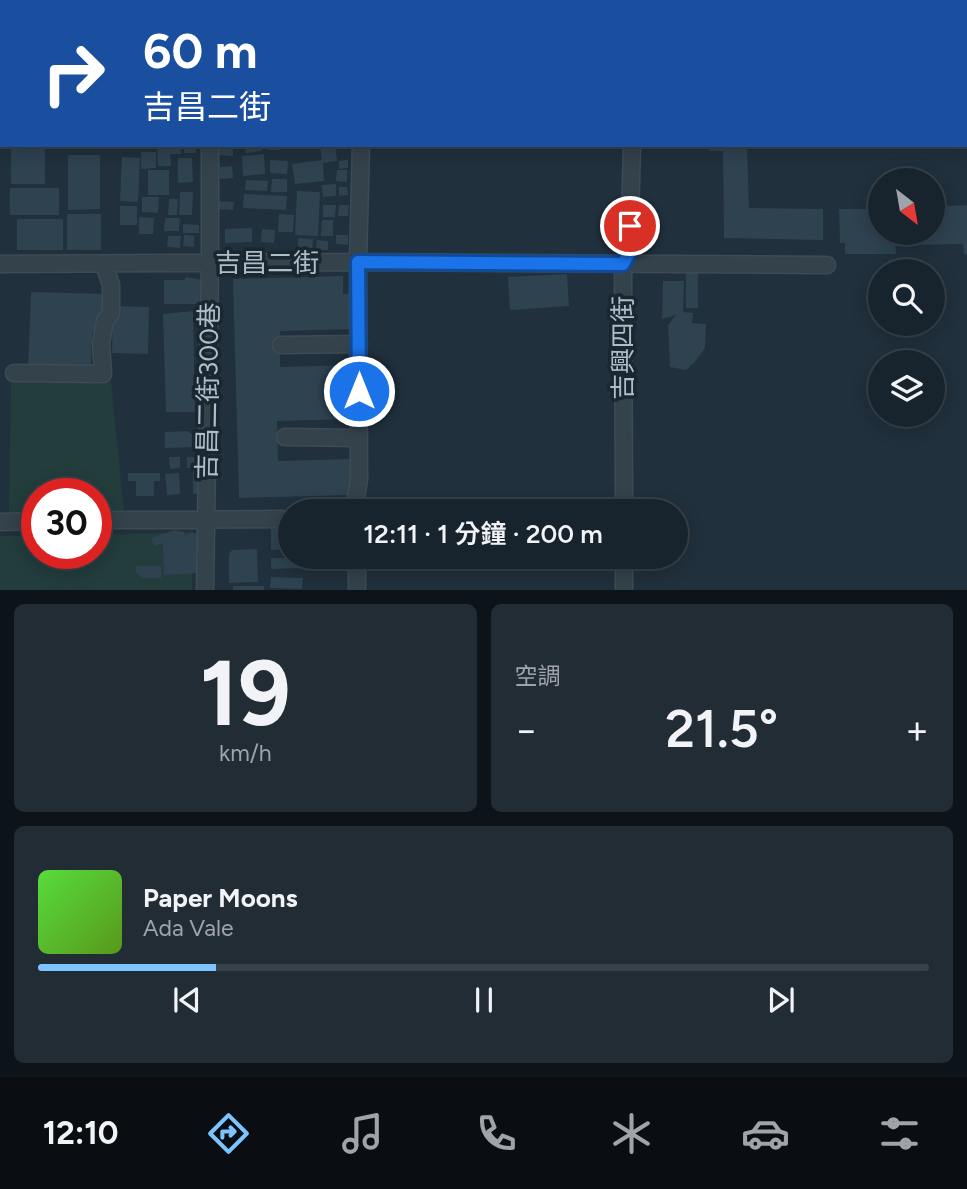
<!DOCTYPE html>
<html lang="zh-TW">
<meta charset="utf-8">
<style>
:root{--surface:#18242d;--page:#212c35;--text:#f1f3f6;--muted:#9fa4aa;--line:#364149;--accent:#7dc4ff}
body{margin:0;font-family:Figtree,"Noto Sans TC",sans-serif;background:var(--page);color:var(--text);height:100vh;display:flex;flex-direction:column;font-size:26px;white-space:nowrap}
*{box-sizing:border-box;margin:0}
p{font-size:23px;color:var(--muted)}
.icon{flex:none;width:38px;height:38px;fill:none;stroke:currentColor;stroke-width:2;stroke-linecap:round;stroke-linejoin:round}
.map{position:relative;height:590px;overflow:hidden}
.side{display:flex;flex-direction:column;gap:14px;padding:14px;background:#0d1419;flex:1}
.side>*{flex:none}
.guide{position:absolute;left:0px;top:0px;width:968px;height:147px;box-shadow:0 4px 18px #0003,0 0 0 2px var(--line);background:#1a4fa0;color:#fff;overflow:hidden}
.needle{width:46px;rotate:149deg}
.fabs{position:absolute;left:868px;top:168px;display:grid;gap:14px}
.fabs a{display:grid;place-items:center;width:77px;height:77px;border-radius:50%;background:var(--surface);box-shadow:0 4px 18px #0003,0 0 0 2px var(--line);font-size:35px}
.speed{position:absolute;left:21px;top:478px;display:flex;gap:14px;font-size:35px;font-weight:700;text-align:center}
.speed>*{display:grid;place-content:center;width:91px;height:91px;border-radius:50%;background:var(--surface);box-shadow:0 4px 18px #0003,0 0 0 2px var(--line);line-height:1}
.speed .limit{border:10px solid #d22;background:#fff;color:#111}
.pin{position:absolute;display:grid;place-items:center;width:60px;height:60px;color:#fff;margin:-30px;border:4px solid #fff;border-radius:50%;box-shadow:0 2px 7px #0007}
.me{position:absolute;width:77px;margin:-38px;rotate:0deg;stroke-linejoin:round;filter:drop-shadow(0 0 5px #0008)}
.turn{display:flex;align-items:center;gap:24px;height:147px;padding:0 28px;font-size:32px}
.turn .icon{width:91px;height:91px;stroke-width:2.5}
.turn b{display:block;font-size:49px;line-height:60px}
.big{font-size:52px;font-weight:600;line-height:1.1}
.side .widget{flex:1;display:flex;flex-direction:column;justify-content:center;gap:10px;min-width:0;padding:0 24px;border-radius:10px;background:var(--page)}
.side .dial{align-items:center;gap:0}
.dial b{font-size:91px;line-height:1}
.song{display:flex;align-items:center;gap:21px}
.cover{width:84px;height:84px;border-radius:10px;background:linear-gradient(135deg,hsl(110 70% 55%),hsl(90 70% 35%))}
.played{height:7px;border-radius:4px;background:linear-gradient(90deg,var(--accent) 20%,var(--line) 20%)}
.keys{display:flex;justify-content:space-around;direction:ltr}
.heat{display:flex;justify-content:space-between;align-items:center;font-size:38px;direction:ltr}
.side .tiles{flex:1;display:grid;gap:14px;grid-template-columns:1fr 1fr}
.widget:last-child{grid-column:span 2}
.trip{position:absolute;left:278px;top:499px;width:410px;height:70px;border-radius:35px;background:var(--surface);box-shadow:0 4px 18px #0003,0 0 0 2px var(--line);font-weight:600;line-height:70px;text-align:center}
.tab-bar{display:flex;height:112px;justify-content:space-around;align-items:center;background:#0a0e12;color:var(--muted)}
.tab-bar .icon{width:49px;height:49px}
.tab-bar .on{color:var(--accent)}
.tab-bar b{font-size:32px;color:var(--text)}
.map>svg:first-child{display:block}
</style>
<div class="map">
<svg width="967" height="591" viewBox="0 0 967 591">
<rect width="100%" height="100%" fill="#20303c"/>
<path fill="#223d3c" d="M 11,377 L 111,380 L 124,510 L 96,511 L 96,494 L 37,494 L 37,511 L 9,512 Z
M 192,532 L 192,590 L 0,590 L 0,536 L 37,536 L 37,553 L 96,553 L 96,535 Z"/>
<path fill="#2e4250" d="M 11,145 L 45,145 L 45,184 L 11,184 Z
M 157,145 L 181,145 L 181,154 L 170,154 L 171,166 L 158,166 Z
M 184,145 L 196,145 L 196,153 L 184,153 Z
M 219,145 L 233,145 L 233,156 L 218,155 Z
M 245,145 L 261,145 L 262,151 L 246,153 Z
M 268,145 L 280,145 L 280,150 L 268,150 Z
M 335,145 L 337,161 L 323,163 L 324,181 L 295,184 L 292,164 L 322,160 L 320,146 Z
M 709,145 L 747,145 L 749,208 L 823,209 L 823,240 L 724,238 L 723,151 L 709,151 Z
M 141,152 L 156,152 L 156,168 L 141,169 Z
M 264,154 L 265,174 L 243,176 L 242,156 Z
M 68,155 L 100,155 L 100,209 L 68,210 Z
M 122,157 L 140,158 L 138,202 L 120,201 Z
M 178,158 L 192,158 L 193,182 L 178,183 Z
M 270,160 L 288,161 L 287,174 L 270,173 Z
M 348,160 L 348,168 L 339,169 L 339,161 Z
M 232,166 L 233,178 L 220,179 L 219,167 Z
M 148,170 L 169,170 L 169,195 L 148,195 Z
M 337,170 L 347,170 L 347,182 L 336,181 Z
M 272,179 L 287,179 L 287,192 L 271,192 Z
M 246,180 L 268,181 L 267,191 L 245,190 Z
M 336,184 L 336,196 L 323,197 L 322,185 Z
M 339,187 L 347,187 L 348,195 L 339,196 Z
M 10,188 L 59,188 L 59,215 L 10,215 Z
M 297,191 L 320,192 L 318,236 L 295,235 Z
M 180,192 L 193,192 L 192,215 L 179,215 Z
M 244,194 L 287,196 L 286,210 L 243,208 Z
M 142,197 L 159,197 L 158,213 L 142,212 Z
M 169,199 L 178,199 L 177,215 L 168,215 Z
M 219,201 L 234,202 L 233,210 L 218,209 Z
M 323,205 L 336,205 L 335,217 L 323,217 Z
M 339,205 L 349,205 L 348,216 L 338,216 Z
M 967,205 L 967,254 L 964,254 L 963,244 L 918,245 L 917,233 L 933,233 L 933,207 Z
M 120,206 L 137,206 L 137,225 L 120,225 Z
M 839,209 L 880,209 L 880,233 L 895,233 L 896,254 L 845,254 L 845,243 L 840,243 Z
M 67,214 L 101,214 L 101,250 L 67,250 Z
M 279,214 L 294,215 L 293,232 L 278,232 Z
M 139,217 L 154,218 L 153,234 L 139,234 Z
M 165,218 L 180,218 L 179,231 L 164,231 Z
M 17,219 L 63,219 L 63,250 L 17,250 Z
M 322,220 L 333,220 L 333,236 L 321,236 Z
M 183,224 L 199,225 L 199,233 L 183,233 Z
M 252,228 L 252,242 L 225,243 L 225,229 Z
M 262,229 L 275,230 L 274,243 L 261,242 Z
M 184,235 L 194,236 L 194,247 L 183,246 Z
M 336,235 L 348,235 L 348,245 L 336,244 Z
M 168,236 L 181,236 L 180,248 L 167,247 Z
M 298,238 L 313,239 L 312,251 L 298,250 Z
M 317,240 L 328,241 L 328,250 L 316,250 Z
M 686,273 L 698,273 L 698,308 L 686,308 Z
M 567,274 L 569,306 L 510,310 L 508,277 Z
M 343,276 L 343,294 L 353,294 L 354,329 L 280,331 L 280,367 L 352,365 L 353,419 L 277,421 L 278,461 L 350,459 L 351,495 L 239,498 L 233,279 Z
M 186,277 L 202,280 L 202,304 L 164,304 L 164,280 L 184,280 Z
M 663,281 L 684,281 L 683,312 L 693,313 L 692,323 L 706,324 L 705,348 L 694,363 L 686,370 L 670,367 L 668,325 L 676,315 L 662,319 Z
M 31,292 L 109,294 L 108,314 L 92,334 L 91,371 L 28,369 Z
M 113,306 L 149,307 L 148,354 L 112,353 Z
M 193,311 L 195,412 L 166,412 L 163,314 Z
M 188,431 L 191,434 L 198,434 L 199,447 L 165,448 L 165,432 Z
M 169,457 L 180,457 L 180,468 L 170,469 Z
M 187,457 L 195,457 L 195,468 L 187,468 Z
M 193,469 L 203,469 L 204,494 L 193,494 Z
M 128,473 L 160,473 L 160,481 L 154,481 L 154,496 L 136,496 L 136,481 L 128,481 Z
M 179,473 L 180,494 L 167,495 L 165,474 Z
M 271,529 L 290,529 L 290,549 L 271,550 Z
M 175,530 L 184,532 L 185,536 L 192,532 L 198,535 L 200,573 L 164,575 L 163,543 L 154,546 L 151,538 Z
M 257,549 L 258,582 L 229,583 L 229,554 L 232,550 Z
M 271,558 L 302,558 L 303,568 L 271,569 Z
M 136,566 L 161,566 L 161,578 L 142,578 L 136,572 Z
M 271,577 L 303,578 L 302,589 L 270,588 Z
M 233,586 L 264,586 L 264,591 L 233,591 Z"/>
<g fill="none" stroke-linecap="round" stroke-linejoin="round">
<g stroke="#3d4b55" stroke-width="19">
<path id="street" d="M 364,2 L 364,0
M 463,2 L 463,0
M 966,11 L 967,11
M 0,17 L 2,17
M 0,264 L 358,262 L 827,265
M 281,345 L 359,344
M 14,373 L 103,374 L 101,343 L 105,321 L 111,313 L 111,285 L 104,264
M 285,437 L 359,438
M 354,511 L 359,479 L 358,262 L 361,145
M 624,511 L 623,264 L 629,253 L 632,145
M 96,520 L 290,519
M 0,522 L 37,521
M 624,556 L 624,591
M 205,591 L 210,263 L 210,145
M 357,591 L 357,556"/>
</g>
<use href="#street" stroke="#34424c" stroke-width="16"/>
</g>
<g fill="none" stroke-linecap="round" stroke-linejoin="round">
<g stroke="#114b97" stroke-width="18">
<path id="route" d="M 359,391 L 358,262 L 623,264 L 629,253 L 630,226"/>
</g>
<use href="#route" stroke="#1a73e8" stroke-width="12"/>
</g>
<g text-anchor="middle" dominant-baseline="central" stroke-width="7" stroke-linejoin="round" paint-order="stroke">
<g font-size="26" fill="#afbdc8" stroke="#192731">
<text x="267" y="263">吉昌二街</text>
<text transform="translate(623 348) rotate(-90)">吉興四街</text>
<text transform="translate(208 391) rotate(-89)">吉昌二街300巷</text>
</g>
</g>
</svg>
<div class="fabs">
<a><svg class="needle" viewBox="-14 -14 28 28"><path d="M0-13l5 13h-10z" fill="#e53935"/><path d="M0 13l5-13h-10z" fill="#9fa4aa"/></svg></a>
<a><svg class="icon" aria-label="search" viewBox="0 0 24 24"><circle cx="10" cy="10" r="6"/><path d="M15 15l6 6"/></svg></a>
<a><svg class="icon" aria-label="layers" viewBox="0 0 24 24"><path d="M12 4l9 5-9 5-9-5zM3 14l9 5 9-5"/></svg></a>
</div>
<div class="speed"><div class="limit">30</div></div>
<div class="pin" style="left:630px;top:226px;background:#d93025"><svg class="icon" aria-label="arrive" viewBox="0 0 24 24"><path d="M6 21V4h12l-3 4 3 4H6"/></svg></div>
<svg class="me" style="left:359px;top:391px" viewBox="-20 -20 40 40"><circle r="17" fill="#1a73e8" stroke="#fff" stroke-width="3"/><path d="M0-11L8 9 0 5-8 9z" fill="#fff"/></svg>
<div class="trip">12:11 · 1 分鐘 · 200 m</div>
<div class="guide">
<div class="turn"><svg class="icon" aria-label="right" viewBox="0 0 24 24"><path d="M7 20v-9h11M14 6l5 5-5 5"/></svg><div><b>60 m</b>吉昌二街</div></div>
</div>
</div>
<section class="side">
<div class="tiles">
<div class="widget dial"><b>19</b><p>km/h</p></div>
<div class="widget"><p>空調</p>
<div class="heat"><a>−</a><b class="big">21.5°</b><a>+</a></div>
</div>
<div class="widget">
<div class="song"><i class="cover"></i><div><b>Paper Moons</b><p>Ada Vale</p></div></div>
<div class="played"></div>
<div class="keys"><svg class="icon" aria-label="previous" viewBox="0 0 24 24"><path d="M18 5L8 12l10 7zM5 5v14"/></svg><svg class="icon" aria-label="pause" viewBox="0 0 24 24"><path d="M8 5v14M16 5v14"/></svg><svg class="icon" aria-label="next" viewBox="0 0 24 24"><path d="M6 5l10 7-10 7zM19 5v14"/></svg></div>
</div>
</div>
</section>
<nav class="tab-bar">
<b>12:10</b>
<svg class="icon on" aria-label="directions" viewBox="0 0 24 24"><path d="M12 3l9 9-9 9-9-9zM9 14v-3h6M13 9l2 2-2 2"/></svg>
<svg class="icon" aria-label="music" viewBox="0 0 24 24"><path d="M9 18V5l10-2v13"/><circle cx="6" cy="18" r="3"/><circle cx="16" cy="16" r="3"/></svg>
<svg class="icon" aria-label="phone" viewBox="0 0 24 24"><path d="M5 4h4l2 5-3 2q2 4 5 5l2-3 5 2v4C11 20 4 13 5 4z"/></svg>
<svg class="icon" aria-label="climate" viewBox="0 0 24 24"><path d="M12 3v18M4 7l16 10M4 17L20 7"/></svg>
<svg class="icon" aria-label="car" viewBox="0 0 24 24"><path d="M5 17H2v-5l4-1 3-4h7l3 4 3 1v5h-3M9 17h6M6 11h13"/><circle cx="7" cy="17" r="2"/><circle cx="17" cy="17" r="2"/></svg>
<svg class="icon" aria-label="filters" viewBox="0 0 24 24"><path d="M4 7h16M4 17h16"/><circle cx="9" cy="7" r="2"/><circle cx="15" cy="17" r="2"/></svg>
</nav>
